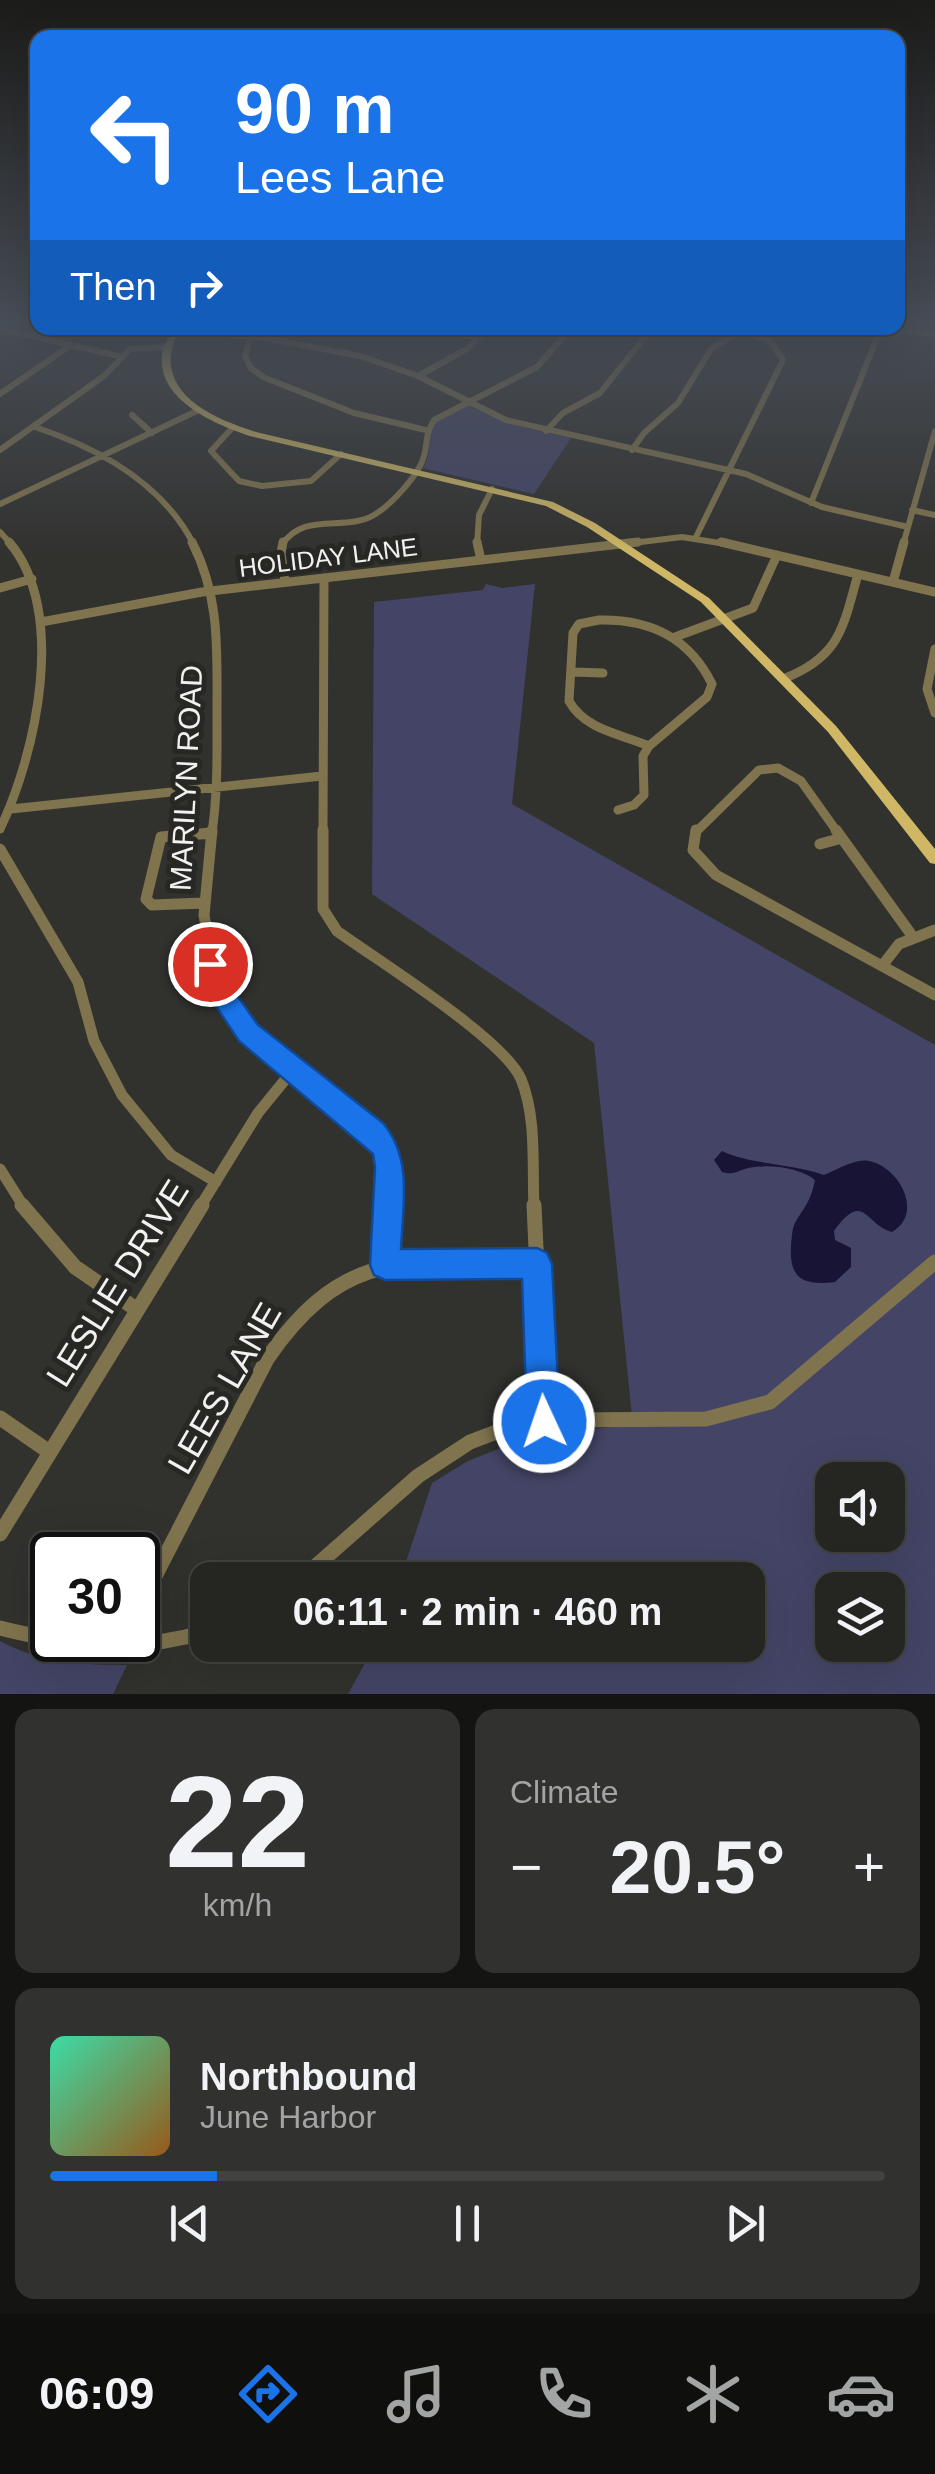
<!DOCTYPE html>
<meta charset="utf-8">
<style>
:root{--surface:#252522;--page:#31312f;--text:#f1f3f6;--muted:#a3a5a5;--line:#424240;--accent:#1a73e8}
body{margin:0;font-family:Arial,sans-serif;background:var(--page);color:var(--text);height:100vh;display:flex;flex-direction:column;font-size:38px;white-space:nowrap}
*{box-sizing:border-box;margin:0}
p{font-size:32px;color:var(--muted)}
.icon{flex:none;width:55px;height:55px;fill:none;stroke:currentColor;stroke-width:2;stroke-linecap:round;stroke-linejoin:round}
.map{position:relative;height:1694px;overflow:hidden}
.details{display:flex;flex-direction:column;gap:15px;padding:15px;background:#141413;flex:1}
.details>*{flex:none}
.top-card{position:absolute;left:30px;top:30px;width:875px;height:305px;border-radius:20px;box-shadow:0 10px 40px #0002,0 0 0 2px var(--line);background:#1a73e8;color:#fff;overflow:hidden}
.buttons{position:absolute;left:815px;top:1462px;display:grid;gap:20px}
.buttons a{display:grid;place-items:center;width:90px;height:90px;border-radius:20px;background:var(--surface);box-shadow:0 10px 40px #0002,0 0 0 2px var(--line);font-size:50px}
.speed{position:absolute;left:30px;top:1532px;display:flex;gap:20px;font-size:50px;font-weight:700;text-align:center}
.speed>*{display:grid;place-content:center;width:130px;height:130px;border-radius:50%;background:var(--surface);box-shadow:0 10px 40px #0002,0 0 0 2px var(--line);line-height:1}
.speed .limit{border:5px solid #111;border-radius:15px;background:#fff;color:#111}
.pin{position:absolute;display:grid;place-items:center;width:85px;height:85px;color:#fff;margin:-42px;border:5px solid #fff;border-radius:50%;box-shadow:0 2px 10px #0007}
.me{position:absolute;width:110px;margin:-55px;rotate:357deg;stroke-linejoin:round;filter:drop-shadow(0 0 8px #0008)}
.turn{display:flex;align-items:center;gap:35px;height:210px;padding:0 40px;font-size:45px}
.turn .icon{width:130px;height:130px;stroke-width:2.5}
.turn b{display:block;font-size:70px;line-height:85px}
.then{display:flex;align-items:center;height:95px;padding:0 40px;background:#0003;gap:20px;font-size:38px}
.big{font-size:75px;font-weight:800;line-height:1.1}
.details .widget{flex:1;display:flex;flex-direction:column;justify-content:center;gap:15px;min-width:0;padding:0 35px;border-radius:20px;background:var(--page)}
.details .dial{align-items:center;gap:0}
.dial b{font-size:130px;line-height:1}
.song{display:flex;align-items:center;gap:30px}
.cover{width:120px;height:120px;border-radius:15px;background:linear-gradient(135deg,hsl(160 70% 55%),hsl(30 70% 35%))}
.played{height:10px;border-radius:5px;background:linear-gradient(90deg,var(--accent) 20%,var(--line) 20%)}
.keys{display:flex;justify-content:space-around;direction:ltr}
.heat{display:flex;justify-content:space-between;align-items:center;font-size:55px;direction:ltr}
.details .tiles{flex:1;display:grid;gap:15px;grid-template-columns:1fr 1fr}
.widget:last-child{grid-column:span 2}
.trip{position:absolute;left:190px;top:1562px;width:575px;height:100px;border-radius:20px;background:var(--surface);box-shadow:0 10px 40px #0002,0 0 0 2px var(--line);font-weight:800;line-height:100px;text-align:center}
.menu{display:flex;height:160px;justify-content:space-around;align-items:center;background:#0f0f0e;color:var(--muted)}
.menu .icon{width:70px;height:70px}
.menu .on{color:var(--accent)}
.menu b{font-size:45px;color:var(--text)}
.map>svg:first-child{display:block}
</style>
<div class="map">
<svg width="935" height="1694" viewBox="0 0 935 1694">
<rect width="100%" height="100%" fill="#31312e"/>
<path fill="#444566" fill-rule="evenodd" d="M 468,405 L 517,426 L 571,438 L 534,494 L 423,468 C 434,453 425,432 437,420 C 444,414 459,409 468,405 Z
M 486,584 L 502,588 L 535,584 L 512,804 L 935,1045 L 935,1694 L 348,1694 L 375,1645 L 748,1645 L 748,1580 L 400,1580 L 432,1483 L 468,1461 L 526,1438 L 559,1431 L 633,1426 L 594,1043 L 372,894 L 374,602 L 483,590 ZM 832,1480 L 888,1480 L 888,1535 L 832,1535 ZM 832,1590 L 888,1590 L 888,1645 L 832,1645 Z
M 0,1641 C 41,1663 81,1665 127,1665 L 113,1694 L 0,1694 Z"/>
<path fill="#171436" d="M 722,1151 C 752,1165 789,1163 824,1175 C 837,1170 855,1158 869,1161 C 900,1167 924,1214 892,1232 C 865,1225 864,1189 834,1231 L 835,1240 L 851,1248 L 851,1267 L 835,1282 C 802,1286 789,1278 791,1245 C 792,1237 792,1227 796,1221 C 806,1205 811,1200 815,1180 C 799,1167 765,1163 745,1169 C 735,1172 733,1175 722,1172 L 714,1160 Z"/>
<g fill="none" stroke-linecap="round" stroke-linejoin="round">
<path stroke="#80744e" stroke-width="6" d="M 258,328 L 252,333 L 245,356 L 251,368 L 263,377 L 354,413 L 426,430
M 427,328 L 479,338
M 872,328 L 935,334
M 0,329 L 123,357
M 174,330 L 266,338 L 360,356 L 418,376 L 506,420 L 746,474 L 822,507 L 908,527
M 418,376 L 467,349 L 489,328
M 0,394 L 71,345
M 132,415 L 152,433
M 35,427 C 98,448 162,482 194,545
M 233,427 L 211,451 L 239,481 L 262,486 L 311,481 L 341,454
M 546,431 L 563,413 L 600,393 L 652,328
M 0,450 L 104,376 L 130,349 L 167,347
M 632,450 L 644,433 L 678,403 L 711,349 L 745,329
M 811,503 L 881,328
M 0,504 L 199,410
M 912,510 L 935,515
M 0,532 L 12,545
M 696,537 L 783,360 L 771,342 L 736,328
M 282,545 C 303,511 345,532 374,515 C 391,505 419,475 424,456 C 428,441 425,434 434,420 L 537,367 L 571,328
M 477,545 L 479,515 L 492,489
M 616,545 L 682,537 L 732,545
M 903,545 L 935,431"/>
<path stroke="#80744e" stroke-width="9" d="M 192,542 C 220,597 217,649 217,709 C 217,750 218,791 212,833
M 283,542 L 281,553 L 285,582
M 477,542 L 481,560
M 721,542 L 935,592
M 893,582 L 904,542
M 0,588 L 32,579
M 599,620 C 650,619 689,637 712,684 L 707,697 L 649,746 C 621,734 585,730 569,701 L 573,633 L 579,624 Z
M 41,622 L 202,592 L 638,542
M 675,637 L 753,608 L 777,555
M 935,649 L 927,689 L 935,713
M 572,672 L 603,673
M 783,679 C 840,657 843,628 858,574
M 11,809 L 322,776
M 618,810 L 634,805 L 644,795 L 643,756 L 649,746
M 0,829 C 36,754 68,611 9,542
M 323,833 L 324,578
M 695,833 L 759,770 L 778,768 L 801,781 L 838,833"/>
<path stroke="#80744e" stroke-width="11" d="M 212,830 L 204,915 L 216,981 L 228,1005 L 263,1047 L 373,1132 L 388,1160 L 390,1207
M 323,830 L 323,909 L 337,931 C 377,960 504,1039 521,1079 C 537,1118 532,1166 534,1207
M 696,830 L 693,850 L 716,875 L 935,995
M 836,830 L 913,937
M 820,844 L 842,838
M 0,849 L 78,982 L 94,1041 L 122,1095 L 171,1155 L 216,1182
M 205,903 L 152,905 L 146,899 L 161,837 L 212,833
M 882,966 L 899,944 L 935,930
M 0,1169 L 24,1207
M 200,1207 L 258,1113 L 293,1070"/>
<path stroke="#80744e" stroke-width="15" d="M 22,1205 L 75,1267 L 136,1309
M 534,1205 L 544,1422
M 385,1265 L 390,1205
M 0,1418 L 48,1451
M 0,1534 L 202,1205
M 300,1580 L 418,1476 L 470,1442 L 499,1431 L 566,1420 L 706,1419 L 770,1402 L 935,1262
M 138,1609 L 267,1359 C 346,1244 411,1262 537,1264
M 0,1628 C 71,1646 137,1653 208,1631"/>
<path fill="#cfb765" fill-rule="evenodd" d="M 173,328 L 181,328 C 175,340 169,352 171,366 C 176,404 225,422 256,432 L 553,502 L 595,523 L 709,598 L 836,726 L 935,849 L 935,864 L 930,863 L 828,732 L 701,602 L 587,527 L 546,506 L 250,436 C 214,424 152,398 163,349 C 165,342 170,335 173,328 Z"/>
</g>
<linearGradient id="sky" x2="0" y2="1"><stop stop-color="#1b1b19"/><stop offset="0.58" stop-color="#484e57"/><stop offset="1" stop-color="#484e57" stop-opacity="0"/></linearGradient>
<rect width="935" height="559" fill="url(#sky)"/>
<path fill="#1a73e8" stroke="#114b97" stroke-width="2.5" d="M 210,953 L 219,956 L 233,990 L 258,1025 L 383,1123 C 413,1159 403,1205 401,1249 L 537,1248 L 547,1253 L 552,1264 L 560,1422 L 555,1434 L 544,1439 L 532,1434 L 527,1422 L 522,1279 L 385,1280 L 374,1275 L 370,1265 L 375,1167 L 373,1154 L 239,1041 L 214,1003 L 198,964 L 201,956 Z"/>
<g text-anchor="middle" dominant-baseline="central" stroke-width="10" stroke-linejoin="round" paint-order="stroke">
<g font-size="25" fill="#f2f1f0" stroke="#272724">
<text transform="translate(328 557) rotate(-7)">HOLIDAY LANE</text>
</g>
<g font-size="30" fill="#f2f1f0" stroke="#272724">
<text transform="translate(186 778) rotate(-87)">MARILYN ROAD</text>
</g>
<g font-size="35" fill="#f2f1f0" stroke="#272724">
<text transform="translate(117 1283) rotate(-58)">LESLIE DRIVE</text>
<text transform="translate(224 1388) rotate(-60)">LEES LANE</text>
</g>
</g>
</svg>
<div class="buttons">
<a><svg class="icon" aria-label="sound" viewBox="0 0 24 24"><path d="M4 9h4l5-4v14l-5-4H4zM17 9q2 3 0 6"/></svg></a>
<a><svg class="icon" aria-label="layers" viewBox="0 0 24 24"><path d="M12 4l9 5-9 5-9-5zM3 14l9 5 9-5"/></svg></a>
</div>
<div class="speed"><div class="limit">30</div></div>
<div class="pin" style="left:210px;top:964px;background:#d93025"><svg class="icon" aria-label="arrive" viewBox="0 0 24 24"><path d="M6 21V4h12l-3 4 3 4H6"/></svg></div>
<svg class="me" style="left:544px;top:1422px" viewBox="-20 -20 40 40"><circle r="17" fill="#1a73e8" stroke="#fff" stroke-width="3"/><path d="M0-11L8 9 0 5-8 9z" fill="#fff"/></svg>
<div class="trip">06:11 · 2 min · 460 m</div>
<div class="top-card">
<div class="turn"><svg class="icon" aria-label="left" viewBox="0 0 24 24"><path d="M17 20v-9H6M10 6l-5 5 5 5"/></svg><div><b>90 m</b>Lees Lane</div></div>
<div class="then">Then<svg class="icon" aria-label="right" viewBox="0 0 24 24"><path d="M7 20v-9h11M14 6l5 5-5 5"/></svg></div>
</div>
</div>
<section class="details">
<div class="tiles">
<div class="widget dial"><b>22</b><p>km/h</p></div>
<div class="widget"><p>Climate</p>
<div class="heat"><a>−</a><b class="big">20.5°</b><a>+</a></div>
</div>
<div class="widget">
<div class="song"><i class="cover"></i><div><b>Northbound</b><p>June Harbor</p></div></div>
<div class="played"></div>
<div class="keys"><svg class="icon" aria-label="previous" viewBox="0 0 24 24"><path d="M18 5L8 12l10 7zM5 5v14"/></svg><svg class="icon" aria-label="pause" viewBox="0 0 24 24"><path d="M8 5v14M16 5v14"/></svg><svg class="icon" aria-label="next" viewBox="0 0 24 24"><path d="M6 5l10 7-10 7zM19 5v14"/></svg></div>
</div>
</div>
</section>
<nav class="menu">
<b>06:09</b>
<svg class="icon on" aria-label="directions" viewBox="0 0 24 24"><path d="M12 3l9 9-9 9-9-9zM9 14v-3h6M13 9l2 2-2 2"/></svg>
<svg class="icon" aria-label="music" viewBox="0 0 24 24"><path d="M9 18V5l10-2v13"/><circle cx="6" cy="18" r="3"/><circle cx="16" cy="16" r="3"/></svg>
<svg class="icon" aria-label="phone" viewBox="0 0 24 24"><path d="M5 4h4l2 5-3 2q2 4 5 5l2-3 5 2v4C11 20 4 13 5 4z"/></svg>
<svg class="icon" aria-label="climate" viewBox="0 0 24 24"><path d="M12 3v18M4 7l16 10M4 17L20 7"/></svg>
<svg class="icon" aria-label="car" viewBox="0 0 24 24"><path d="M5 17H2v-5l4-1 3-4h7l3 4 3 1v5h-3M9 17h6M6 11h13"/><circle cx="7" cy="17" r="2"/><circle cx="17" cy="17" r="2"/></svg>
</nav>
